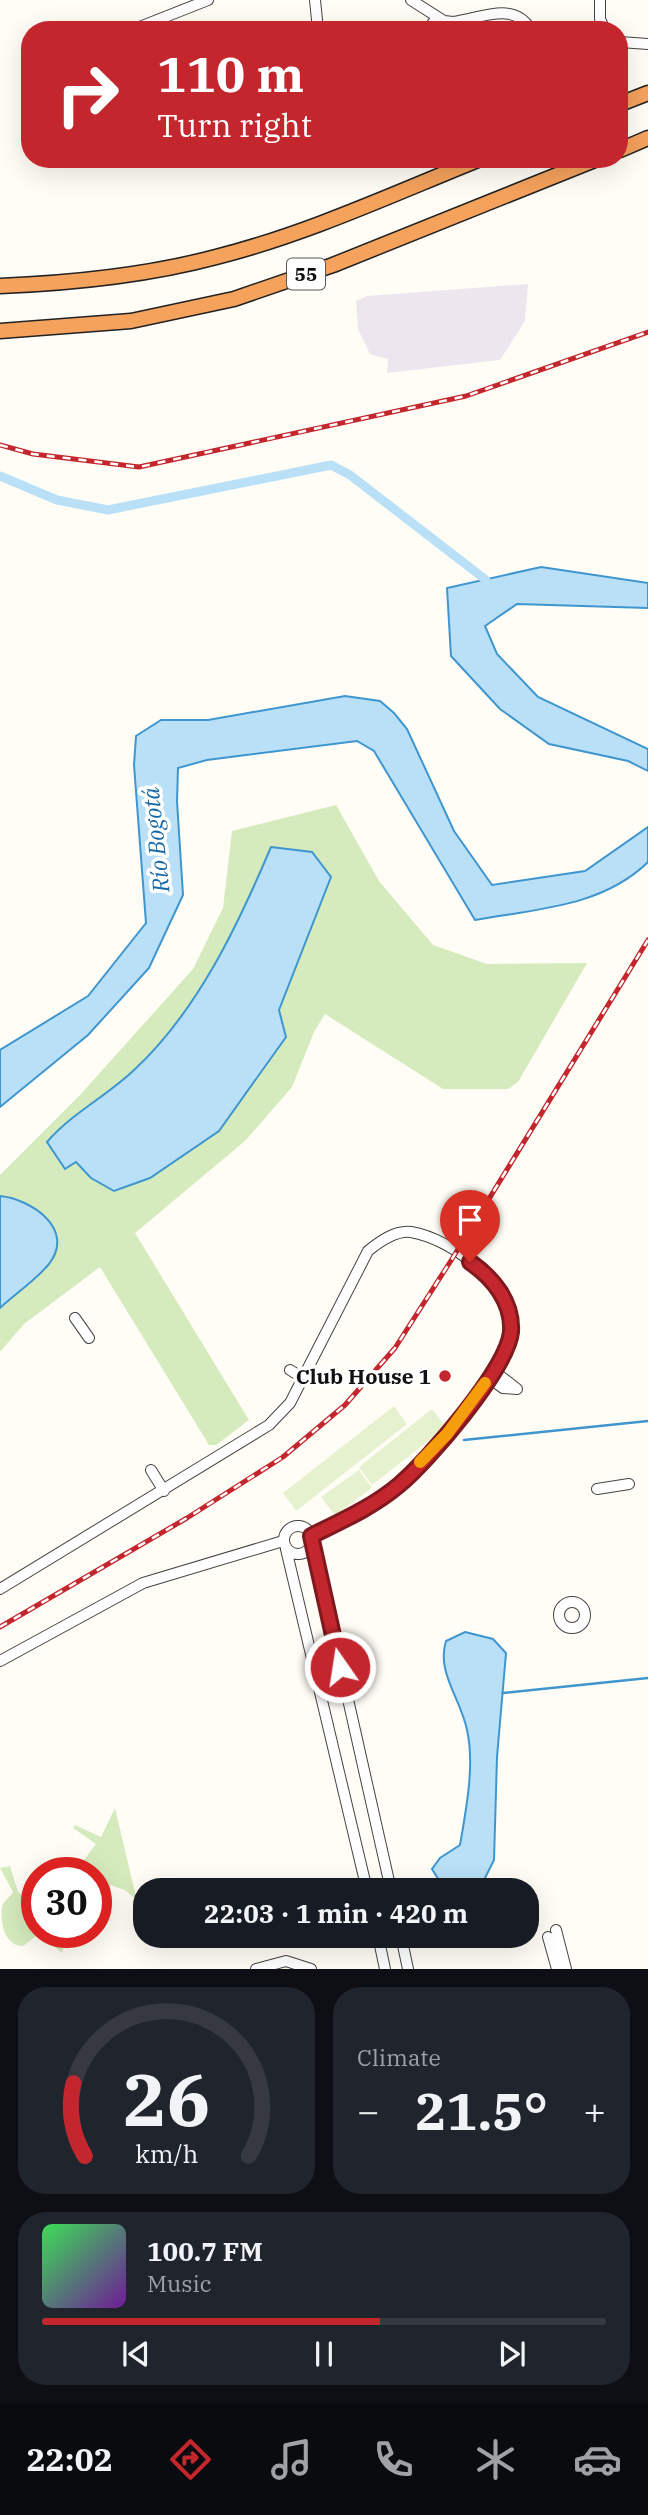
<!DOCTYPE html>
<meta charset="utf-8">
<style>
:root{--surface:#171b24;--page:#20242c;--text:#f1f3f6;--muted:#9ea1a6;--line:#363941;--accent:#c4262e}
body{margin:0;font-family:"IBM Plex Serif",serif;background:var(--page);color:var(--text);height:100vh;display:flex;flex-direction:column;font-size:26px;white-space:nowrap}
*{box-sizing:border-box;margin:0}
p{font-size:23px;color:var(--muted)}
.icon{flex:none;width:38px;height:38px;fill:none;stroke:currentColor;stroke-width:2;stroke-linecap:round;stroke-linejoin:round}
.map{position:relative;height:1969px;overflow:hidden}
.sheet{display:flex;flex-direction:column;gap:18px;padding:18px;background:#0d0f14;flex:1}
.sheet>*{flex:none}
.guide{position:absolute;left:21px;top:21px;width:607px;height:147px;border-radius:28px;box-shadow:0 7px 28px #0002;background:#c4262e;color:#fff;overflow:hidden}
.speed{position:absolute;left:21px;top:1857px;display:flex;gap:14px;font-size:35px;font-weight:700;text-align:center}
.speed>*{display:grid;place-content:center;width:91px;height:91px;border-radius:50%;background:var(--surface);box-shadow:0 7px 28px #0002;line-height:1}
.speed .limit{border:10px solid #d22;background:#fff;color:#111}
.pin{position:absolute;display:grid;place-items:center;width:60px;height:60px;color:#fff;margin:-72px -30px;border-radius:50% 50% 50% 0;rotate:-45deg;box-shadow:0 0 7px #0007}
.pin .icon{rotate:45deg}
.me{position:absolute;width:77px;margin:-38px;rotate:347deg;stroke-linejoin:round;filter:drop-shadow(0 0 5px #0008)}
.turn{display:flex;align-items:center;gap:24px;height:147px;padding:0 21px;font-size:32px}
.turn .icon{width:91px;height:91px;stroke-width:2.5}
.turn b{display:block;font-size:49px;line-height:60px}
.big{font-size:52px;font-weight:800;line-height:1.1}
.sheet .tile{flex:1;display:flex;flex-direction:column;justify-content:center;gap:10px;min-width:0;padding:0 24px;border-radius:28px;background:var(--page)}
.sheet .dial{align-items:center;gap:0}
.dial svg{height:182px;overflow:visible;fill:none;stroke:var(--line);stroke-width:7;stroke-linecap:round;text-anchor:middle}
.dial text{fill:var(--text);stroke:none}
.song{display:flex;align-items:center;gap:21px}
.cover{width:84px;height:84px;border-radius:10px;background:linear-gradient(135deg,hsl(130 70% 55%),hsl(280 70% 35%))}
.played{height:7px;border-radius:4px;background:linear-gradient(90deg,var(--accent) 60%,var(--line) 60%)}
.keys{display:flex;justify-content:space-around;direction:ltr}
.heat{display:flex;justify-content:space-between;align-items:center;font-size:38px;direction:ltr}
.sheet .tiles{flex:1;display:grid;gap:18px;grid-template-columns:1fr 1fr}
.tile:last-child{grid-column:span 2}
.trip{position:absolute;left:133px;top:1878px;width:406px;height:70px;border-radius:28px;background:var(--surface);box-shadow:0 7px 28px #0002;font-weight:800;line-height:70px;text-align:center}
.menu{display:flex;height:112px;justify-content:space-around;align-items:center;background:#090b0e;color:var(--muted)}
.menu .icon{width:49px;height:49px}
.menu .current{color:var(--accent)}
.menu b{font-size:32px;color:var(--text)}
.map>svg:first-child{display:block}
</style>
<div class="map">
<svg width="648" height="1969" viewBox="0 0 648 1969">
<rect width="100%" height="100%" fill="#fffdf5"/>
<path fill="#eee6ef" d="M 528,284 L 525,321 L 500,360 L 387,373 L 388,359 L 370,354 L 358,329 L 356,301 L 367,296 Z"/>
<path fill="#d5ebbd" d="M 336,805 L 379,881 L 433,945 L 487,964 L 587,963 L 518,1082 L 508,1089 L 443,1089 L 325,1014 L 314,1032 L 292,1087 L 245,1141 L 135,1233 L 249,1420 L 216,1445 L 209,1445 L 100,1267 L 24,1324 L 0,1352 L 0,1175 L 80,1095 L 193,969 L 223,908 L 232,831 Z
M 115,1808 L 137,1901 L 125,1890 L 111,1885 L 97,1911 L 96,1872 L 75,1872 L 96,1844 L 73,1828 L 75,1825 L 101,1837 Z
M 10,1866 L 18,1892 L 22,1895 L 37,1893 L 37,1932 L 46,1932 L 64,1944 L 62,1953 L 40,1933 L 23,1946 C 4,1945 0,1923 2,1906 C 4,1901 10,1897 13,1892 L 0,1868 Z"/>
<path fill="#e6f2cf" d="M 394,1406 L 407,1424 L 296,1511 L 283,1493 Z
M 432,1409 L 446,1427 L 372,1485 L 359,1467 Z
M 359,1470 L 372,1488 L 335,1515 L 321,1497 Z"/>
<path fill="#b9e0f7" stroke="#3f96cf" stroke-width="2" d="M 541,567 L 648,583 L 648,608 L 517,604 L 485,626 L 497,654 L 538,697 L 648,749 L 648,771 L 628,761 L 549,744 L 500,709 L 451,656 L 447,588 Z
M 345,696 L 380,701 L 394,713 L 407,729 L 454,831 L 492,885 L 585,871 L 648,827 L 648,862 C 602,907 536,909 475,920 L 374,751 L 357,741 L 207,760 L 178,768 L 177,801 L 183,895 L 149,968 L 88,1035 L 0,1107 L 0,1050 L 88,996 L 146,923 L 134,765 L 136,736 L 161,720 L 208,720 Z
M 271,847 L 312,852 L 331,877 L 279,1010 L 286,1037 L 219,1131 L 150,1178 L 114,1191 L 91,1178 L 76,1162 L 65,1169 L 47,1142 C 72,1113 107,1096 134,1070 C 197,1012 238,925 271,847 Z
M 0,1196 C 31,1199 76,1229 49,1264 C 36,1280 15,1294 0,1308 Z
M 465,1632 L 493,1639 L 506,1653 L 497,1757 L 494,1860 L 479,1890 L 445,1890 L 432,1869 L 440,1858 L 460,1845 C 466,1810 475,1765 467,1730 C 461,1699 436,1672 446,1641 Z"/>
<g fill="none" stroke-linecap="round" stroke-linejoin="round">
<path stroke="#3f96cf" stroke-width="2.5" d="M 464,1440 L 648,1421
M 503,1693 L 648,1678"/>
<path stroke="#b9e0f7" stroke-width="9" d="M 0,476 L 57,500 L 108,510 L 331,465 L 350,475 L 486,580"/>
<g stroke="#444" stroke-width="12">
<path id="minor" d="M 315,0 L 318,30
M 411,0 L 444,21 L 453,22 C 480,19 514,0 531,30
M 600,0 L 600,19 L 605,30
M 132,30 L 208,0
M 428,30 L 437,17
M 620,42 L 648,44
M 75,1318 L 89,1338
M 290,1370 L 303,1378
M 494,1371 L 517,1389
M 489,1378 L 503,1388 L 517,1389
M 151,1470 L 164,1491
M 597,1489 L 629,1484
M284 1540a14 14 0 1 1 28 0a14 14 0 1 1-28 0Z
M 313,1544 L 391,1890
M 286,1549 L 367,1890
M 0,1589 L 269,1425 L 290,1403 L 368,1251 C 379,1242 395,1230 411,1232 C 453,1239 511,1285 511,1330 C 510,1366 427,1461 399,1485 C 374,1507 341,1521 311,1536
M559 1615a13 13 0 1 1 26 0a13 13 0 1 1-26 0Z
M 0,1661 L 143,1583 L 283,1541
M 314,1669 L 327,1664 L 340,1667
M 556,1930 L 566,1969
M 378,1936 L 385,1969
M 401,1936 L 408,1969
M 548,1937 L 557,1969
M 256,1969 L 286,1961 L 311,1969"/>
</g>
<g stroke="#222" stroke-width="17">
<path id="highway" d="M 620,104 L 648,93
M 620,150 L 648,138
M 0,286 C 73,283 145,276 216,257 C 307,234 393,194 480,159
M 0,331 L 131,321 L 234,299 L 333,265 L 597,159"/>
</g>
<use href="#minor" stroke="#fff" stroke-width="10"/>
<use href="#highway" stroke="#f5a25d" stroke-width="14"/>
<g stroke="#c4262e" stroke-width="5">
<path id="rail" d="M 0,445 L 33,454 L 139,467 L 466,396 L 648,332
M 0,1627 L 187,1518 L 283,1457 L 345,1405 L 395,1348 L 452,1259 L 648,940"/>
</g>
<use href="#rail" stroke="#fff" stroke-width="2.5" stroke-dasharray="8" stroke-linecap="butt"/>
</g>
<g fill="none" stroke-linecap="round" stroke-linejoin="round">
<g stroke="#7f191e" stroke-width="18">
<path id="route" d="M 340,1667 L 311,1536 C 341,1521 373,1507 399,1485 C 428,1461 507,1369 511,1332 C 513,1302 493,1278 470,1262"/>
</g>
<use href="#route" stroke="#c4262e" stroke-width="12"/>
<path stroke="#f59e0b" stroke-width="12" d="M 420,1462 L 447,1434 L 485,1383"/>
</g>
<circle fill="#c4262e" stroke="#fff" stroke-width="2.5" cx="445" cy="1376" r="7"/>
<g text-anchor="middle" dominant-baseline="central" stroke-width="7" stroke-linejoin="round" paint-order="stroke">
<rect fill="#fff" stroke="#585858" stroke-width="2" x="287" y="258.5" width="38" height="31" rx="5"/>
<g font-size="19" font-weight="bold" fill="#111">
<text x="306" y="274">55</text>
</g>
<g font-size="21" font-weight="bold" fill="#111" stroke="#fff" text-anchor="end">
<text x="431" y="1376">Club House 1</text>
</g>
<g font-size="23" font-style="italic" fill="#1768a6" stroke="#fff">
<text transform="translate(155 840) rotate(-96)">Río Bogotá</text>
</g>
</g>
</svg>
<div class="speed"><div class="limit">30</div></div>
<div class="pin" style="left:470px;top:1262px;background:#d93025"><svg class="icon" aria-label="arrive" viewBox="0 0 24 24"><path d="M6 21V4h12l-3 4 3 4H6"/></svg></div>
<svg class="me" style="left:340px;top:1667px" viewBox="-20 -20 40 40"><circle r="17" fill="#c4262e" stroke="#fff" stroke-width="3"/><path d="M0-11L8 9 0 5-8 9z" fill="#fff"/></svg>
<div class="trip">22:03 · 1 min · 420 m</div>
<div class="guide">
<div class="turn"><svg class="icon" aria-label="right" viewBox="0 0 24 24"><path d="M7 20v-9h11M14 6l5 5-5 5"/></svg><div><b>110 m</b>Turn right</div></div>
</div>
</div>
<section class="sheet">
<div class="tiles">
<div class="tile dial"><svg viewBox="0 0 100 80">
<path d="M14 69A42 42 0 1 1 86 69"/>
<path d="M14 69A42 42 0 0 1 9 37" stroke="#c4262e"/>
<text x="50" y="56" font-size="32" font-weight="700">26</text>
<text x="50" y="72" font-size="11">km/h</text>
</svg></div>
<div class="tile"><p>Climate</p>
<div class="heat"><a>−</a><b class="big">21.5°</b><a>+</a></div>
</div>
<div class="tile">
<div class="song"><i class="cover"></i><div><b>100.7 FM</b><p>Music</p></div></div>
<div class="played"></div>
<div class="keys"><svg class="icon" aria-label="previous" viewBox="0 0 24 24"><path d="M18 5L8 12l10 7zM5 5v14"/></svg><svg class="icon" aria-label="pause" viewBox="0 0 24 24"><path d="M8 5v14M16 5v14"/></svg><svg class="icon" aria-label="next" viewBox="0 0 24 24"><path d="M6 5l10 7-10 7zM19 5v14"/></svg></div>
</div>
</div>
</section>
<nav class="menu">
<b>22:02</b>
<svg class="icon current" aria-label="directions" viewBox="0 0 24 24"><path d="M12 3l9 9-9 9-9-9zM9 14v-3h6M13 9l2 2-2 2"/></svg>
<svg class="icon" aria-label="music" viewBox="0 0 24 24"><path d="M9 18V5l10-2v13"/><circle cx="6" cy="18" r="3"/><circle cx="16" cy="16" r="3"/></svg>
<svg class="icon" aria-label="phone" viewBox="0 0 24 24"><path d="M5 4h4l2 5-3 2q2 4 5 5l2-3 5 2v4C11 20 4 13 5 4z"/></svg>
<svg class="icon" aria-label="climate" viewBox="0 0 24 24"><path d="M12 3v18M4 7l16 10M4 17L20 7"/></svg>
<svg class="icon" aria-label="car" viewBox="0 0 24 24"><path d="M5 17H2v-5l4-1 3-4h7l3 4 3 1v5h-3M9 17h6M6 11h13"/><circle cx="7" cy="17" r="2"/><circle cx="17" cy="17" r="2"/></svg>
</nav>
